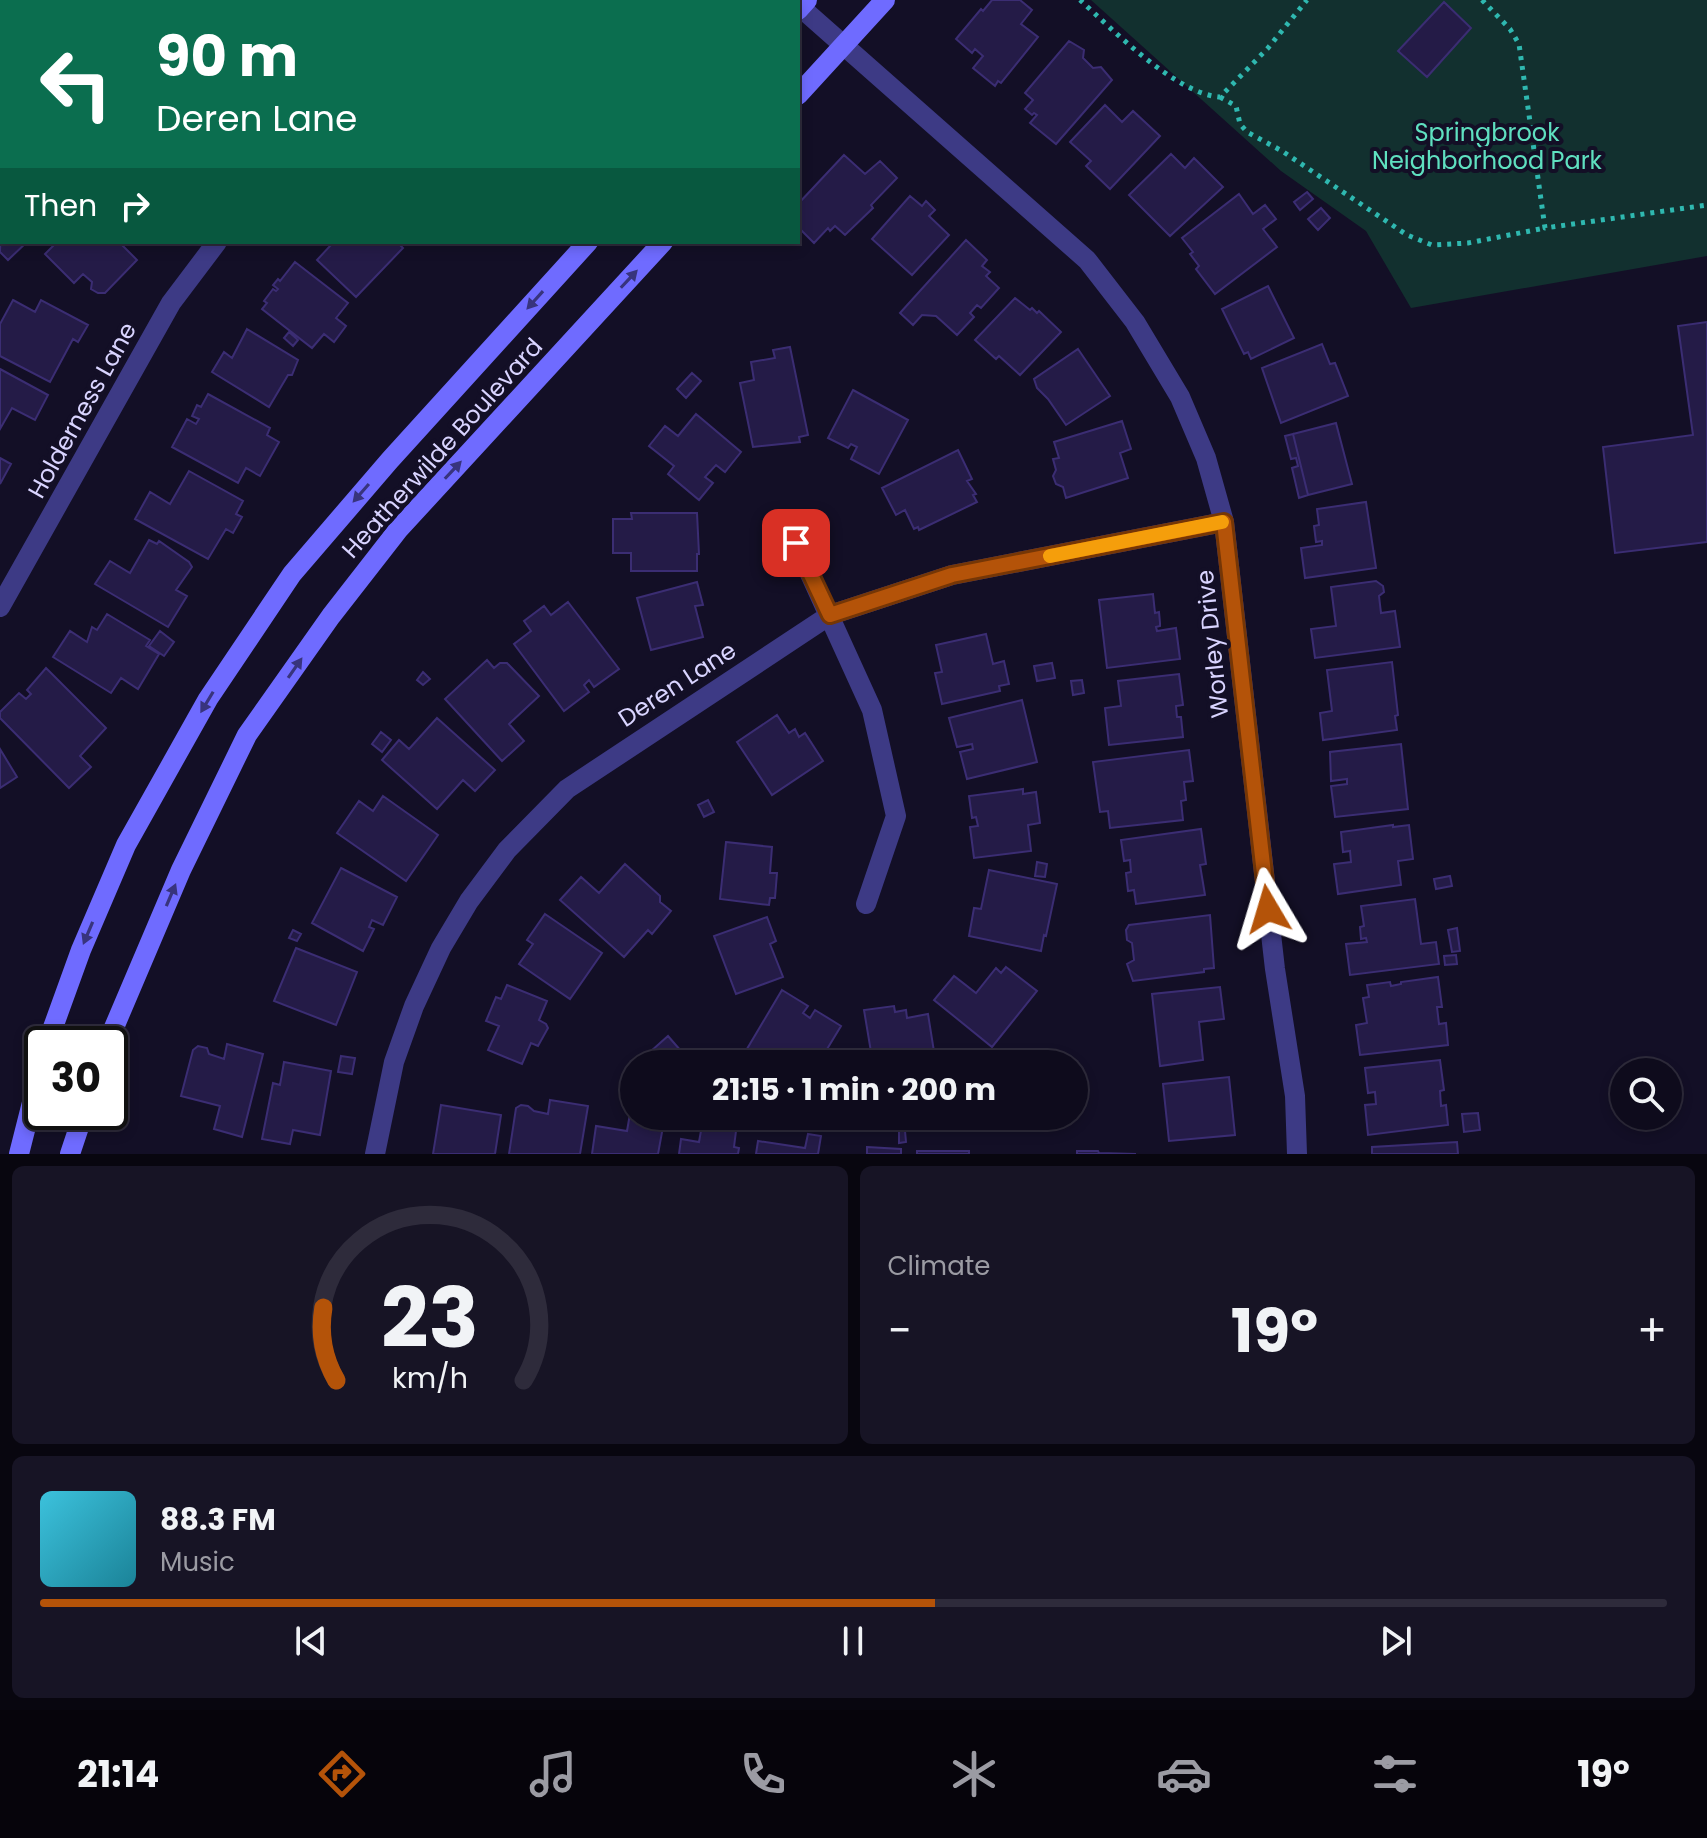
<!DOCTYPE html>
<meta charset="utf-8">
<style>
:root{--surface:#0e0b1c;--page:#171425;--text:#f1f3f6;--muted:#9b9ba3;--line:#2e2b3b;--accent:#b45309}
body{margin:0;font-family:Poppins,sans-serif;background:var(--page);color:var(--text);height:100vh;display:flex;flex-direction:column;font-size:30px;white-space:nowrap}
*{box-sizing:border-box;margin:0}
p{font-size:26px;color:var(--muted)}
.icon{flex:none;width:44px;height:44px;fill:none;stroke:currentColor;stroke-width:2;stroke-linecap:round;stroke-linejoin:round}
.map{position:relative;height:1154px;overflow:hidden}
.details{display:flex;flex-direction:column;gap:12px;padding:12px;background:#08060f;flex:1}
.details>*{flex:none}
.top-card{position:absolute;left:0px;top:0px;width:800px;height:244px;box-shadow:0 4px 12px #0003,0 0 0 2px var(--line);background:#0b6e4f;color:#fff;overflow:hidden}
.tools{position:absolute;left:1610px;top:1058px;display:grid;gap:16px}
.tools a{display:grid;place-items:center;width:72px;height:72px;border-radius:50%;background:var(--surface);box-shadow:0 4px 12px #0003,0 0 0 2px var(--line);font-size:40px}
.speed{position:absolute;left:24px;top:1026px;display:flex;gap:16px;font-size:40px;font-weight:700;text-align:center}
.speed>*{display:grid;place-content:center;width:104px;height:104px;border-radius:50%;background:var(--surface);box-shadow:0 4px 12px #0003,0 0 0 2px var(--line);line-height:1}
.speed .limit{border:4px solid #111;border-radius:12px;background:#fff;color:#111}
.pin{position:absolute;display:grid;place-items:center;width:68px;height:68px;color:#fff;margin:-34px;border-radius:16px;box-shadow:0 4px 12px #0006}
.me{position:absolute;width:88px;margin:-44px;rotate:353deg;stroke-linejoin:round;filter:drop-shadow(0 0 6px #0008)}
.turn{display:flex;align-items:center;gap:28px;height:168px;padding:0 24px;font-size:36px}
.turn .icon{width:104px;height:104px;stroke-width:2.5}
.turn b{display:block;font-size:56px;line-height:68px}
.then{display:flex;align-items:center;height:76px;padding:0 24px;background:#0003;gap:16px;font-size:30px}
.big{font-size:60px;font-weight:700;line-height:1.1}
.details .widget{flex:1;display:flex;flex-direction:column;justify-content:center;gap:12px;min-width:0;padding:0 28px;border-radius:12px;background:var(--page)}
.details .dial{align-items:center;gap:0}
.dial svg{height:208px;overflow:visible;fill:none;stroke:var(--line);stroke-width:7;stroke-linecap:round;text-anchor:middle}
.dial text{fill:var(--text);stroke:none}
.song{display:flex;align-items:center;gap:24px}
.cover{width:96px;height:96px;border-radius:12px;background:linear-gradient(135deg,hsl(190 70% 55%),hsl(190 70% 35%))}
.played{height:8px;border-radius:4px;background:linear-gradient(90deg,var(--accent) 55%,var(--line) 55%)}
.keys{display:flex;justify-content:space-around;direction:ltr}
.heat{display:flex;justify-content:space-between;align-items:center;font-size:44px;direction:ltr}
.details .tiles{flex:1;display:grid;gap:12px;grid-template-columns:1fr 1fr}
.widget:last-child{grid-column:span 2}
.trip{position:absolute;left:620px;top:1050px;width:468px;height:80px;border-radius:40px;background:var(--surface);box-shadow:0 4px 12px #0003,0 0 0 2px var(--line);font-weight:700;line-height:80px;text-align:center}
.menu{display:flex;height:128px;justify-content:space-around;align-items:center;background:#06040b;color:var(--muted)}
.menu .icon{width:56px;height:56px}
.menu .selected{color:var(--accent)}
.menu b{font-size:36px;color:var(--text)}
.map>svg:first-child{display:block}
</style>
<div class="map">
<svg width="1707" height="1154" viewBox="0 0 1707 1154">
<rect width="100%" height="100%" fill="#130f26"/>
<path fill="#12302f" d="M 1091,0 L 1707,0 L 1707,256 L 1411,308 L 1366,231 L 1281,171 Z"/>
<path fill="#241b47" stroke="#3b2d73" stroke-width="2" d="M 164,0 L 207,0 L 210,2 L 162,2 Z
M 270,0 L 318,0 L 318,2 L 272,2 Z
M 531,0 L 607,0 L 609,2 L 529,2 Z
M 992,0 L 1020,0 L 1032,10 L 1021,24 L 1038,37 L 1001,83 L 998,81 L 995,86 L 973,68 L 983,56 L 975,49 L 972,53 L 956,39 L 981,9 L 983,11 Z
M 1444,2 L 1471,28 L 1427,77 L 1398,51 Z
M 1069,41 L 1084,50 L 1083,58 L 1093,68 L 1101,67 L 1112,80 L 1056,144 L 1030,123 L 1037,115 L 1034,113 L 1032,115 L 1025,109 L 1033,100 L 1025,93 Z
M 1105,105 L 1122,122 L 1133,111 L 1160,136 L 1110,189 L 1086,166 L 1091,161 L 1070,142 Z
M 1171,154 L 1185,168 L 1194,158 L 1223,187 L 1170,236 L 1129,195 Z
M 844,155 L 865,174 L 880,161 L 897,178 L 871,205 L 873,208 L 845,235 L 835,226 L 830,231 L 828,228 L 814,243 L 798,227 L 798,204 Z
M 2,189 L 2,242 L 27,242 L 8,260 L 0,252 Z
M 1307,192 L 1313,199 L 1300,210 L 1294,202 Z
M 1239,194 L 1253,214 L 1265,205 L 1276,219 L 1263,229 L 1277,247 L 1215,294 L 1196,269 L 1199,266 L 1190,254 L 1193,252 L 1182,238 Z
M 910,196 L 922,206 L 926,201 L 935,210 L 929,216 L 949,235 L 912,275 L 872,239 Z
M 1321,208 L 1330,218 L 1318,230 L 1308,219 Z
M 966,240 L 987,260 L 982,266 L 990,272 L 986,276 L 999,288 L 981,308 L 977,305 L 970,313 L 974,317 L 957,335 L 936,316 L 922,315 L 913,325 L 900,313 Z
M 57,242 L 119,242 L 137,260 L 105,293 L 98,293 L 91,289 L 92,282 L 83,274 L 74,283 L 45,254 Z
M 328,242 L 397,242 L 403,248 L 356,297 L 317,260 L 331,245 Z
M 295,262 L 348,303 L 336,318 L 346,326 L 334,342 L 324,334 L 312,348 L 262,309 L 267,303 L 264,301 L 273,289 L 276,291 L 278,289 L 273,285 L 278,279 L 280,281 Z
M 1268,286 L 1294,338 L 1251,359 L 1248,352 L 1244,354 L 1222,309 Z
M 1015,298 L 1030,310 L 1032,308 L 1037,313 L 1039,311 L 1061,332 L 1020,375 L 999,356 L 996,359 L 975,340 Z
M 13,300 L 35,312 L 41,300 L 88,325 L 78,342 L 73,339 L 50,382 L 0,356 L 0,324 Z
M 1707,322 L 1707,542 L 1615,553 L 1603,447 L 1693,435 L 1678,326 Z
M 247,329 L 298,360 L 292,375 L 288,375 L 269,407 L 212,372 L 224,352 L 232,358 Z
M 289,332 L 298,340 L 293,346 L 284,338 Z
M 1322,344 L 1330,364 L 1335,363 L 1348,396 L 1281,423 L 1262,368 Z
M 790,347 L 808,435 L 799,437 L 800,442 L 753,447 L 740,383 L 754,380 L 751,362 L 775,358 L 773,350 Z
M 1078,349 L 1110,396 L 1066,425 L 1048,399 L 1037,388 L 1034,379 Z
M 0,369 L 48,395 L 35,420 L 12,408 L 0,429 Z
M 692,373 L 701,381 L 686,398 L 677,389 Z
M 853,390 L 908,420 L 879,474 L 851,459 L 857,447 L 851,444 L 848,448 L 828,438 Z
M 208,394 L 270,428 L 267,435 L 279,442 L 260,476 L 246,468 L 238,483 L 172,447 L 187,419 L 196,424 L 199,419 L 192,416 L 197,405 L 201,407 Z
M 696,414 L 741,452 L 725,472 L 716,465 L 705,477 L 713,483 L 699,500 L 668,474 L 674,466 L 649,446 L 665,426 L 678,436 Z
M 1122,421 L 1131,449 L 1120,453 L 1128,478 L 1066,498 L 1063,487 L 1056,484 L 1053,476 L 1056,470 L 1053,459 L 1059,458 L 1054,442 Z
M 1336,423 L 1352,484 L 1308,495 L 1293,434 Z
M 1293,434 L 1308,495 L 1299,498 L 1292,468 L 1298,466 L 1296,458 L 1291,459 L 1285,436 Z
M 958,450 L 972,479 L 967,481 L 976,494 L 973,495 L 977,502 L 919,530 L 918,527 L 914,529 L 905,510 L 896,515 L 882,488 Z
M 0,458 L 11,464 L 0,484 Z
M 189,471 L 243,501 L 236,514 L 242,517 L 233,533 L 226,529 L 208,559 L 135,519 L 150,492 L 170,504 Z
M 1366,502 L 1376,568 L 1305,578 L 1301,548 L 1322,545 L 1322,541 L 1316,542 L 1314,526 L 1319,525 L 1317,509 Z
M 631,513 L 697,513 L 699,554 L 697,554 L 697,571 L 631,571 L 631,553 L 613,553 L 613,519 L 632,519 Z
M 149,540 L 157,544 L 159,541 L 189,562 L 192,567 L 176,590 L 187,596 L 168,627 L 95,584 L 110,561 L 130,573 Z
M 1376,581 L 1383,586 L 1384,592 L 1379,596 L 1381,613 L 1395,611 L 1400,647 L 1315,658 L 1311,629 L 1336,626 L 1331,587 Z
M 697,582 L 703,605 L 695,606 L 703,637 L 651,650 L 637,598 Z
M 1153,594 L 1155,613 L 1159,612 L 1160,623 L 1160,626 L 1156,627 L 1157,631 L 1176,628 L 1180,659 L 1107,668 L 1099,600 Z
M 568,602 L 619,669 L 594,687 L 589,680 L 584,685 L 589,692 L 564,711 L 514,644 L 531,631 L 524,621 L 544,606 L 551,615 Z
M 107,614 L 150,640 L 146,646 L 159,654 L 138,689 L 121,678 L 111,693 L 53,657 L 70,631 L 87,642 L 92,627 L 97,630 Z
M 160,631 L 174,642 L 164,656 L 149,646 Z
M 986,634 L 993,664 L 1004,661 L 1009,684 L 999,686 L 1000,691 L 942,704 L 935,673 L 942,672 L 936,645 Z
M 487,660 L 494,668 L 500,663 L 507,663 L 539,696 L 509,724 L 524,741 L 502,761 L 445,699 Z
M 1392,662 L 1398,715 L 1395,716 L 1397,730 L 1323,740 L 1320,713 L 1332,711 L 1327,670 Z
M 1052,663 L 1055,678 L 1037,681 L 1034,666 Z
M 46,668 L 106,728 L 80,756 L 91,767 L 69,788 L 0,718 L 0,712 L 19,693 L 26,699 L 31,694 L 27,690 Z
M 423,672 L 430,679 L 423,685 L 417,680 Z
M 1179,674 L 1183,705 L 1176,706 L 1177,717 L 1181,717 L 1183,737 L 1109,745 L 1105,708 L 1121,706 L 1118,681 Z
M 1082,680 L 1084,693 L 1073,695 L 1071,681 Z
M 1022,700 L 1037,762 L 967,779 L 960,752 L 973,749 L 972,744 L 957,747 L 949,718 Z
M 777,715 L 789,733 L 795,729 L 799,737 L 805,733 L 823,761 L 772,795 L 737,742 Z
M 437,718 L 495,770 L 475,791 L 463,780 L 437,809 L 382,760 L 399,740 L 409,749 Z
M 381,732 L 391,740 L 382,752 L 372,744 Z
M 1401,744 L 1408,809 L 1335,817 L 1331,786 L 1347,784 L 1347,779 L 1331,781 L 1330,752 Z
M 0,749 L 17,777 L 0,788 Z
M 1189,750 L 1193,781 L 1184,782 L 1186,800 L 1181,801 L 1183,820 L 1110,828 L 1108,811 L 1100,812 L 1093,762 Z
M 1023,789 L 1023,794 L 1036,792 L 1040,823 L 1028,825 L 1031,851 L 974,858 L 970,827 L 978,826 L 976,817 L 972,818 L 969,796 Z
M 383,796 L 438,835 L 406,881 L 337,833 L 359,801 L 373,811 Z
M 708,800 L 714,812 L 704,817 L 698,805 Z
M 1393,825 L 1393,827 L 1409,825 L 1413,859 L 1398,861 L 1401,885 L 1338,894 L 1334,864 L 1351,862 L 1350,851 L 1343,852 L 1341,832 Z
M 1201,829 L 1206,864 L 1200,865 L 1205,895 L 1136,904 L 1134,890 L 1128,891 L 1126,873 L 1131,872 L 1130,860 L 1124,861 L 1121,840 Z
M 726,842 L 772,847 L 770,873 L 777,873 L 775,898 L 770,898 L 769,905 L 720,899 Z
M 1037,862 L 1047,864 L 1045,877 L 1035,876 Z
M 625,864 L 660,896 L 660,902 L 671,911 L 652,934 L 648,930 L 624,957 L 560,900 L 581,877 L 599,893 Z
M 341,868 L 397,897 L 383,925 L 372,920 L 369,927 L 374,929 L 363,951 L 312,923 Z
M 989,870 L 1057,884 L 1046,936 L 1044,935 L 1041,951 L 969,936 L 974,908 L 981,909 Z
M 1450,876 L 1452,886 L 1436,889 L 1434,879 Z
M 1415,899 L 1421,944 L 1436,942 L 1439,964 L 1350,975 L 1346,944 L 1367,942 L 1366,938 L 1361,939 L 1360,927 L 1364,926 L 1361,906 Z
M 545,914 L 602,953 L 570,999 L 519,964 L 533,944 L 527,940 Z
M 1210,915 L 1214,968 L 1204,969 L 1204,972 L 1133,981 L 1127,964 L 1134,960 L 1132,943 L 1127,940 L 1126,930 L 1129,925 Z
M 767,917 L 776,941 L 770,944 L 783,977 L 736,994 L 714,936 Z
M 1457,928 L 1460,951 L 1452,952 L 1448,930 Z
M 293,930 L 301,934 L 297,941 L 289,938 Z
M 296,948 L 357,972 L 336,1025 L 274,1001 Z
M 1456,955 L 1457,964 L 1445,965 L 1444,956 Z
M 1006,967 L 1037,991 L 992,1047 L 934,1000 L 954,976 L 976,993 L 996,968 L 1001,973 Z
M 1438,977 L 1442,1007 L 1437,1007 L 1439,1024 L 1446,1023 L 1448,1045 L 1360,1055 L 1356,1025 L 1367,1023 L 1363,998 L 1369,997 L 1367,985 L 1390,982 L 1391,986 L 1401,984 L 1401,982 Z
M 507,985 L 547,1001 L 539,1020 L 546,1024 L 548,1028 L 538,1046 L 531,1043 L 522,1064 L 488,1050 L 499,1026 L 486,1021 L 496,997 L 501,999 Z
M 1220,987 L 1224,1019 L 1199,1022 L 1203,1060 L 1160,1066 L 1152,994 Z
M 782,990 L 808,1006 L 803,1013 L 810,1018 L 815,1010 L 841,1026 L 818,1064 L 738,1064 Z
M 894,1006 L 895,1012 L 906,1010 L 907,1018 L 928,1014 L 936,1064 L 873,1064 L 864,1010 Z
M 668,1036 L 681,1051 L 666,1064 L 662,1064 L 651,1051 Z
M 227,1044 L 263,1054 L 242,1137 L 214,1129 L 220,1106 L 181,1096 L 193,1050 L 198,1046 L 207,1048 L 209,1054 L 224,1059 Z
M 341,1056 L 355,1058 L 352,1074 L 338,1072 Z
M 1440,1060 L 1444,1090 L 1440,1091 L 1441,1106 L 1446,1105 L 1448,1125 L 1368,1135 L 1365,1105 L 1376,1104 L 1375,1092 L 1368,1093 L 1365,1068 Z
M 284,1062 L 331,1071 L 320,1135 L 293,1130 L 290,1144 L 262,1139 L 273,1083 L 280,1085 Z
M 1229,1077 L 1235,1135 L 1169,1141 L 1163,1084 Z
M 550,1100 L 588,1106 L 580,1154 L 509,1154 L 516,1108 L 521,1105 L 528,1106 L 534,1111 L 548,1114 Z
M 441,1105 L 501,1115 L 495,1154 L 433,1154 Z
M 631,1108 L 634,1108 L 634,1116 L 665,1116 L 658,1154 L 592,1154 L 596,1126 L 627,1131 Z
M 1478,1113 L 1480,1130 L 1464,1132 L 1462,1114 Z
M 702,1125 L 736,1131 L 734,1147 L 739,1148 L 738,1154 L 679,1154 L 681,1139 L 699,1142 Z
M 899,1131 L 905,1131 L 906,1142 L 899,1143 Z
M 808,1134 L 821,1136 L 818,1154 L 756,1154 L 758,1141 L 805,1148 Z
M 1457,1142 L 1458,1154 L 1372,1154 L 1372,1147 Z
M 867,1147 L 901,1149 L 901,1154 L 867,1154 Z
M 917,1151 L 969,1151 L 969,1154 L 917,1154 Z
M 1077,1151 L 1098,1151 L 1099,1153 L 1136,1154 L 1077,1154 Z"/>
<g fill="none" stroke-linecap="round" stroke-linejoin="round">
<path stroke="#2fb8b0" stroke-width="5" stroke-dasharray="4 6" stroke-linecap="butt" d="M 1080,0 C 1113,30 1176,94 1220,97 L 1268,48 L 1307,0
M 1482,0 L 1510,29 L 1519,44 L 1545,228 L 1707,205
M 1220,97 L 1236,106 L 1240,124 L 1247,132 L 1282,151 L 1407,235 L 1432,245 L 1468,243 L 1545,228"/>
<path stroke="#3d3a85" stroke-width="20" d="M 434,2 L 435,0
M 798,5 L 1087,260 L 1135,322 L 1180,397 L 1206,458 L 1224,522 L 1275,969 L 1295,1096 L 1297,1154
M 796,543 L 872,710 L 896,816 L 866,904
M 0,607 L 171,303 L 217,242
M 375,1154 L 394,1062 L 414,1006 L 441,948 L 469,901 L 507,850 L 567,789 L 830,615 L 952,575 L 1224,522"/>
<path stroke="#6f6bff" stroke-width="20" d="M 798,10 L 807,0
M 798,95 L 885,0
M 47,1044 L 81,950 L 126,845 L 208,699 L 292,574 L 390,460 L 588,242
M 107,1044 L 181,870 L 247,735 L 331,616 L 398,530 L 663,242
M 19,1154 L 42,1063
M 70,1154 L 84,1112"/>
</g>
<defs><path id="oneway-solid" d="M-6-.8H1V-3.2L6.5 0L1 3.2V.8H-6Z" transform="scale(2)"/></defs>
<g fill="#38347d">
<use href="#oneway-solid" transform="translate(629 279) rotate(-47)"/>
<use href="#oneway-solid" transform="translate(535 300) rotate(132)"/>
<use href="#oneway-solid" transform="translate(453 470) rotate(-47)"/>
<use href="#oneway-solid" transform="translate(361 493) rotate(131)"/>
<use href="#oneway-solid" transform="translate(295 668) rotate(-55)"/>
<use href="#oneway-solid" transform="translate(207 702) rotate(121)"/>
<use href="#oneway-solid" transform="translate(171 895) rotate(-67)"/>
<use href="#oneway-solid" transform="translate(88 933) rotate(113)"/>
</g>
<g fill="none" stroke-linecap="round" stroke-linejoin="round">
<g stroke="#753606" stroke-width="20">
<path id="route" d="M 796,543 L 830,615 L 952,575 L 1224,522 L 1268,909"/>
</g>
<use href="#route" stroke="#b45309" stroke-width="14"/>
<path stroke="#f59e0b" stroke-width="14" d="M 1050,556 L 1222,522"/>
</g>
<g text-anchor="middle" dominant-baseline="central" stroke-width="8" stroke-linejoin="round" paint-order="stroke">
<g font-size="24" fill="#5fe0c0" stroke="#130f26">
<text x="1487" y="132">Springbrook<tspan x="1487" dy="28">Neighborhood Park</tspan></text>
</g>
<g font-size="24" fill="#d9d4ff" stroke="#130f26">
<text transform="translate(82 410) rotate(-61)">Holderness Lane</text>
<text transform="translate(442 448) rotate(-48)">Heatherwilde Boulevard</text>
<text transform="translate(1212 644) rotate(-96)">Worley Drive</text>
<text transform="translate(677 684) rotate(-33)">Deren Lane</text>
</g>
</g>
</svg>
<div class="tools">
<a><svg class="icon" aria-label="search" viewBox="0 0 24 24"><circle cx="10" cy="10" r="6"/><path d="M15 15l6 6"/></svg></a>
</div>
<div class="speed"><div class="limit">30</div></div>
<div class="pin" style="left:796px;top:543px;background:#d93025"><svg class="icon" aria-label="arrive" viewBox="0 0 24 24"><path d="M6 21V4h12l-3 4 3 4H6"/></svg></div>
<svg class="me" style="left:1268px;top:909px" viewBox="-20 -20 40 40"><path d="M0-17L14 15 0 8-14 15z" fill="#b45309" stroke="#fff" stroke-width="4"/></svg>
<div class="trip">21:15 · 1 min · 200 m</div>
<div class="top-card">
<div class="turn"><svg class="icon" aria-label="left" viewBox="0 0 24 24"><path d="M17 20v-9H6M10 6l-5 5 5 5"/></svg><div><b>90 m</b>Deren Lane</div></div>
<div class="then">Then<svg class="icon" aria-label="right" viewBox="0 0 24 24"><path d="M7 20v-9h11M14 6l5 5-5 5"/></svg></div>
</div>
</div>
<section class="details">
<div class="tiles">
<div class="widget dial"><svg viewBox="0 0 100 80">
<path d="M14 69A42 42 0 1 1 86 69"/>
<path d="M14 69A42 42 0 0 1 9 41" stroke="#b45309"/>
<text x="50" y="56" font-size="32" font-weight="700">23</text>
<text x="50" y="72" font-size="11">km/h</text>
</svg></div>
<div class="widget"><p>Climate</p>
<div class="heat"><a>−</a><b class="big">19°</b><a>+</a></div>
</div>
<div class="widget">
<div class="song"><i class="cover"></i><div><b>88.3 FM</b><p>Music</p></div></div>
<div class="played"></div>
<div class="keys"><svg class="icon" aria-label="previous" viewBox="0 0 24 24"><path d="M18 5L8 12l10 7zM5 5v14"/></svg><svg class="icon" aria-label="pause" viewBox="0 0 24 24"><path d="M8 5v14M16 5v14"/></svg><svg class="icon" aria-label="next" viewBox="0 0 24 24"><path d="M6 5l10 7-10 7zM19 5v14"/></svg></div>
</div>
</div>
</section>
<nav class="menu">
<b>21:14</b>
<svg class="icon selected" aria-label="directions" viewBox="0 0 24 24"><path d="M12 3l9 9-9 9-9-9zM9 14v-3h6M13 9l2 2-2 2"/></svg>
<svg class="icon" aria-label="music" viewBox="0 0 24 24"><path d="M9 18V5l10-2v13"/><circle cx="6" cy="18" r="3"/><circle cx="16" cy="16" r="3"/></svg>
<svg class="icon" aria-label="phone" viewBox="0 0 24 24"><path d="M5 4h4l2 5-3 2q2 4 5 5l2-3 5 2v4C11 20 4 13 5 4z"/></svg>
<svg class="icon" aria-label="climate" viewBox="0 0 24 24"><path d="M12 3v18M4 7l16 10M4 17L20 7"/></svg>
<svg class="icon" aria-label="car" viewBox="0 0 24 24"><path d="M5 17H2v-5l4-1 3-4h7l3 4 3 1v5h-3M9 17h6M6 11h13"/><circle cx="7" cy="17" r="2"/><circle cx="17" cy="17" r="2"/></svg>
<svg class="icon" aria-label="filters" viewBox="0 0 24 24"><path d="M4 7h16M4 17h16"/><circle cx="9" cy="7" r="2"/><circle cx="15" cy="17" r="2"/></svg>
<b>19°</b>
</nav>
